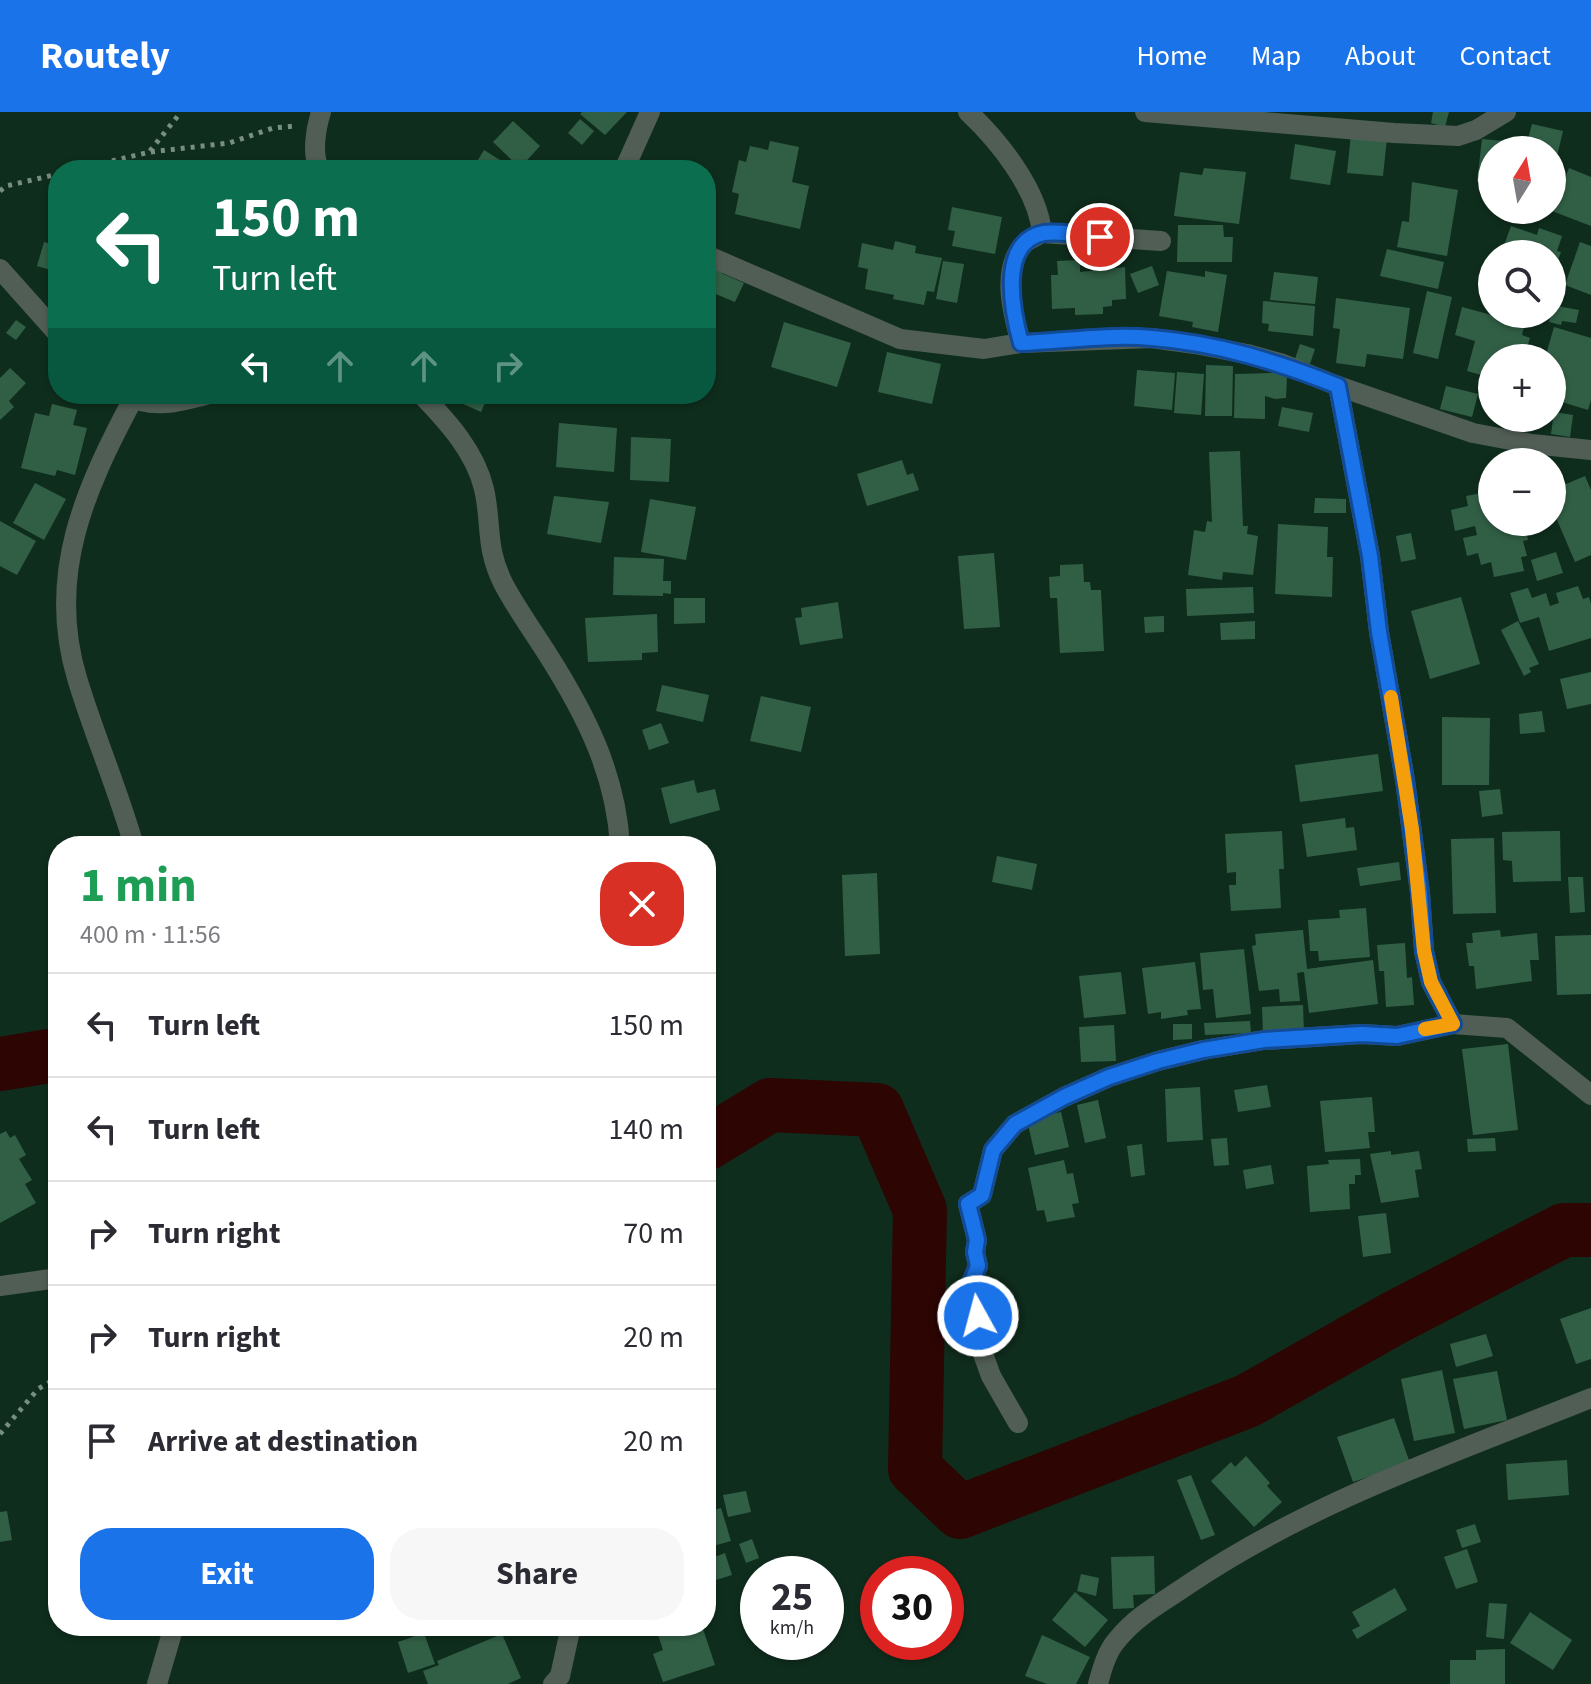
<!DOCTYPE html>
<html lang="en">
<head>
<meta charset="utf-8">
<style>
	:root { --surface:#fff; --page:#f7f7f7; --text:#2b2b33; --muted:#7c7c81; --line:#e1e1e2; --accent:#1a73e8 }
	body { margin:0; font-family:"Source Sans 3",sans-serif; background:var(--page); color:var(--text); height:100vh; display:flex; flex-direction:column; font-size:30px; white-space:nowrap }
	* { box-sizing:border-box; margin:0 }
	p { font-size:26px; color:var(--muted) }
	.icon { flex:none; width:44px; height:44px; fill:none; stroke:currentColor; stroke-width:2; stroke-linecap:round; stroke-linejoin:round }
	.map { position:relative; flex:1; overflow:hidden }
	.sheet { position:absolute; left:48px; top:724px; width:668px; height:800px; display:flex; flex-direction:column; background:var(--surface); border-radius:32px; box-shadow:0 2px 6px #0004 }
	.sheet>* { flex:none }
	.banner { position:absolute; left:48px; top:48px; width:668px; height:244px; border-radius:32px; box-shadow:0 2px 6px #0004; background:#0b6e4f; color:#fff; overflow:hidden }
	.needle { width:52px; rotate:11deg }
	.buttons { position:absolute; left:1478px; top:24px; display:grid; gap:16px }
	.buttons a { display:grid; place-items:center; width:88px; height:88px; border-radius:50%; background:var(--surface); box-shadow:0 2px 6px #0004; font-size:40px }
	.speed { position:absolute; left:740px; top:1444px; display:flex; gap:16px; font-size:40px; font-weight:700; text-align:center }
	.speed>* { display:grid; place-content:center; width:104px; height:104px; border-radius:50%; background:var(--surface); box-shadow:0 2px 6px #0004; line-height:1 }
	.speed small { font-size:20px; font-weight:400 }
	.speed .limit { border:12px solid #d22; background:#fff; color:#111 }
	.pin { position:absolute; display:grid; place-items:center; width:68px; height:68px; color:#fff; margin:-34px; border:4px solid #fff; border-radius:50%; box-shadow:0 2px 8px #0007 }
	.me { position:absolute; width:88px; margin:-44px; rotate:353deg; stroke-linejoin:round; filter:drop-shadow(0 0 6px #0008) }
	.turn { display:flex; align-items:center; gap:28px; height:168px; padding:0 32px; font-size:36px }
	.turn .icon { width:104px; height:104px; stroke-width:2.5 }
	.turn b { display:block; font-size:56px; line-height:68px }
	.lanes { display:flex; align-items:center; height:76px; padding:0 32px; background:#0003; justify-content:center; gap:40px; direction:ltr }
	.lanes .off { opacity:.35 }
	.round { display:grid; place-items:center; flex:none; width:84px; height:84px; border-radius:32px; background:var(--page) }
	.summary { display:flex; align-items:center; justify-content:space-between; height:136px; padding:0 32px }
	h1 { font-size:48px; font-weight:700; line-height:60px; color:#1e9e55 }
	.cta { display:flex; gap:16px; margin-top:auto; padding:16px 32px }
	.cta a { flex:1; height:92px; border-radius:32px; background:var(--accent); color:#fff; font-size:32px; font-weight:700; line-height:92px; text-align:center }
	.cta a+a { background:var(--page); color:var(--text) }
	ul { padding:0; list-style:none }
	li { display:flex; align-items:center; gap:24px; height:104px; padding:0 32px; border-top:2px solid var(--line) }
	li div { flex:1 }
	li b { display:block; font-size:30px }
	li em { font-style:normal }
	header { display:flex; align-items:center; gap:48px; box-sizing:border-box; height:112px; padding:0 40px; background:var(--accent); color:#fff }
	header strong { font-size:38px }
	nav { display:flex; gap:44px; margin-inline-start:auto; font-size:28px }
	.map>svg:first-child { display:block }
	.lines { fill:none; stroke-linecap:round; stroke-linejoin:round }
	.river { stroke:#2d0503; stroke-width:54 }
	.building { fill:#315f45 }
	.path { stroke:#778e80; stroke-width:5; stroke-dasharray:4 6; stroke-linecap:butt }
	.minor { stroke:#515e56; stroke-width:20 }
	.route-casing { stroke:#114b97; stroke-width:20 }
	.route { stroke:#1a73e8; stroke-width:14 }
	.slow { stroke:#f59e0b; stroke-width:14 }
</style>
</head>
<body>
<header>
<strong>Routely</strong>
<nav><a>Home</a><a>Map</a><a>About</a><a>Contact</a></nav>
</header>
<div class="map">
<svg width="1591" height="1572" viewBox="0 0 1591 1572">
	<rect width="100%" height="100%" fill="#0f2d1d"/>
	<g class="lines">
		<g class="river">
			<polyline points="0,952 49,944 58,945"/>
			<polyline points="706,1032 770,993 877,998 920,1098 915,1357 960,1400 1247,1289 1394,1206 1564,1118 1591,1118"/>
		</g>
	</g>
	<g class="building">
		<polygon points="582,0 627,0 605,23 580,2"/>
		<polygon points="1433,0 1449,0 1445,15 1431,11"/>
		<polygon points="580,7 594,19 582,33 568,21"/>
		<polygon points="513,9 540,34 520,56 493,30"/>
		<polygon points="1532,12 1563,19 1553,61 1552,38 1525,38"/>
		<polygon points="1351,22 1387,26 1383,64 1347,61"/>
		<polygon points="1482,27 1516,30 1515,38 1492,38 1492,71 1477,70"/>
		<polygon points="770,29 799,35 792,70 809,74 800,117 735,102 739,82 732,80 739,48 746,50 750,34 768,38"/>
		<polygon points="1295,32 1336,39 1330,73 1290,67"/>
		<polygon points="484,38 516,58 465,58 468,52 473,56"/>
		<polygon points="1204,56 1246,60 1239,112 1174,104 1180,60 1202,63"/>
		<polygon points="1569,56 1591,65 1591,114 1552,99"/>
		<polygon points="1412,70 1458,78 1447,144 1397,135 1402,109 1409,110"/>
		<polygon points="952,95 1002,105 995,142 952,134 955,119 948,118"/>
		<polygon points="1178,113 1223,113 1224,125 1233,125 1232,150 1177,150"/>
		<polygon points="1511,114 1537,123 1539,116 1562,124 1557,139 1561,140 1555,156 1552,154 1552,142 1517,142 1503,136"/>
		<polygon points="895,129 916,134 915,141 942,146 934,180 927,179 924,193 893,187 894,183 865,177 868,157 858,155 862,131 893,138"/>
		<polygon points="44,130 58,134 58,160 37,154"/>
		<polygon points="1580,130 1591,134 1591,183 1565,173"/>
		<polygon points="1387,137 1444,150 1438,177 1380,164"/>
		<polygon points="1080,148 1080,160 1125,155 1126,187 1112,188 1112,194 1103,195 1103,202 1075,203 1075,196 1052,197 1051,163 1058,163 1057,149"/>
		<polygon points="706,149 723,156 721,161 744,171 735,190 706,178"/>
		<polygon points="943,149 964,152 957,191 936,187"/>
		<polygon points="1152,154 1159,173 1138,181 1130,162"/>
		<polygon points="1167,159 1205,165 1205,159 1227,163 1218,220 1192,215 1193,210 1159,204"/>
		<polygon points="1274,160 1318,165 1315,192 1270,188"/>
		<polygon points="1427,179 1452,185 1438,247 1413,241"/>
		<polygon points="1336,186 1410,196 1403,247 1367,242 1365,255 1336,251 1340,217 1333,216"/>
		<polygon points="1263,189 1315,194 1313,224 1268,219 1269,212 1262,211"/>
		<polygon points="1552,193 1579,198 1576,211 1562,209 1561,213 1549,210 1550,206 1538,203 1552,202"/>
		<polygon points="1462,195 1525,212 1522,223 1530,226 1524,245 1492,246 1492,266 1467,259 1475,229 1455,223"/>
		<polygon points="16,208 26,215 16,228 6,221"/>
		<polygon points="784,210 851,231 837,275 771,255"/>
		<polygon points="1554,215 1591,226 1591,288 1588,298 1552,287 1552,246 1545,246"/>
		<polygon points="1300,232 1315,237 1310,252 1295,247"/>
		<polygon points="887,240 941,252 932,292 878,280"/>
		<polygon points="1206,253 1233,254 1232,304 1205,304"/>
		<polygon points="10,256 26,271 9,289 14,295 0,308 0,266"/>
		<polygon points="1137,258 1175,261 1172,298 1134,294"/>
		<polygon points="1177,260 1204,262 1201,303 1174,301"/>
		<polygon points="1274,261 1287,265 1286,286 1275,287 1265,284 1265,307 1234,306 1235,262"/>
		<polygon points="1446,274 1478,282 1472,305 1440,297"/>
		<polygon points="441,282 489,282 481,300"/>
		<polygon points="52,292 77,298 73,313 87,316 75,363 57,358 55,364 21,356 35,301 49,304"/>
		<polygon points="1282,295 1313,301 1309,320 1278,314"/>
		<polygon points="1554,300 1573,303 1570,325 1551,322"/>
		<polygon points="559,311 617,316 614,360 556,355"/>
		<polygon points="631,325 671,327 669,370 630,368"/>
		<polygon points="1240,339 1243,414 1248,414 1247,422 1258,424 1253,463 1223,460 1222,468 1188,463 1194,418 1205,420 1207,409 1212,410 1209,340"/>
		<polygon points="902,348 907,363 913,361 919,378 867,394 857,362"/>
		<polygon points="1585,364 1591,378 1591,443 1575,450 1552,396 1552,378"/>
		<polygon points="35,371 66,387 44,428 13,411"/>
		<polygon points="1492,379 1492,410 1524,410 1528,428 1523,429 1527,444 1521,445 1524,459 1494,465 1491,450 1481,453 1478,441 1467,444 1463,426 1477,423 1475,414 1455,419 1451,398 1468,394 1466,384"/>
		<polygon points="554,384 609,390 601,431 547,422"/>
		<polygon points="1315,386 1346,387 1346,401 1314,401"/>
		<polygon points="650,387 696,395 686,448 641,440"/>
		<polygon points="0,409 36,429 17,463 0,454"/>
		<polygon points="1278,412 1328,415 1327,445 1333,445 1332,485 1275,482"/>
		<polygon points="1411,421 1416,447 1401,450 1396,424"/>
		<polygon points="1556,440 1563,461 1537,469 1531,448"/>
		<polygon points="994,441 1000,515 964,517 958,444"/>
		<polygon points="614,445 664,447 663,469 671,469 671,482 663,481 663,484 613,483"/>
		<polygon points="1083,452 1084,470 1090,470 1091,478 1101,478 1104,539 1060,541 1057,486 1050,486 1049,465 1060,464 1060,453"/>
		<polygon points="1578,474 1583,487 1589,485 1591,492 1591,526 1549,539 1539,505 1520,511 1510,481 1528,476 1532,486 1546,481 1550,494 1559,491 1556,481"/>
		<polygon points="1253,475 1254,501 1187,504 1186,477"/>
		<polygon points="1461,485 1480,552 1430,567 1411,499"/>
		<polygon points="674,486 705,486 705,511 674,512"/>
		<polygon points="838,490 843,526 800,533 795,506 802,505 801,496"/>
		<polygon points="657,502 658,540 642,541 642,548 588,550 585,506"/>
		<polygon points="1164,504 1164,520 1145,521 1144,505"/>
		<polygon points="1255,509 1255,527 1221,528 1220,511"/>
		<polygon points="1518,509 1539,552 1529,556 1531,560 1524,564 1501,518"/>
		<polygon points="1591,560 1591,592 1567,597 1560,567"/>
		<polygon points="662,573 709,583 703,610 656,599"/>
		<polygon points="761,584 811,595 801,640 750,629"/>
		<polygon points="1542,599 1545,620 1520,622 1519,602"/>
		<polygon points="1442,605 1490,606 1489,673 1442,673"/>
		<polygon points="661,611 669,631 649,638 642,618"/>
		<polygon points="1378,642 1383,679 1300,690 1295,653"/>
		<polygon points="694,668 697,681 715,677 720,698 670,712 661,676"/>
		<polygon points="1500,677 1503,702 1482,705 1479,679"/>
		<polygon points="1345,706 1346,716 1354,715 1357,738 1307,745 1302,712"/>
		<polygon points="1282,719 1284,757 1279,757 1281,796 1231,799 1229,773 1236,773 1236,760 1227,761 1225,722"/>
		<polygon points="1560,719 1561,769 1513,770 1512,749 1503,748 1502,720"/>
		<polygon points="1494,726 1496,801 1453,802 1451,727"/>
		<polygon points="997,744 1037,752 1032,778 992,770"/>
		<polygon points="1399,750 1401,768 1360,774 1357,756"/>
		<polygon points="877,761 880,842 845,844 842,763"/>
		<polygon points="1568,765 1583,765 1585,800 1570,801"/>
		<polygon points="1366,796 1370,845 1319,849 1318,839 1310,839 1308,808 1340,806 1339,798"/>
		<polygon points="1303,818 1307,857 1373,848 1378,892 1309,901 1304,860 1297,861 1300,889 1280,890 1279,877 1259,879 1252,834 1256,833 1255,822"/>
		<polygon points="1500,818 1501,825 1537,821 1539,848 1530,848 1532,869 1476,877 1474,854 1469,854 1466,831 1473,831 1472,821"/>
		<polygon points="1591,823 1591,882 1557,883 1555,824"/>
		<polygon points="1405,831 1407,866 1412,865 1414,893 1386,895 1384,859 1379,859 1377,833"/>
		<polygon points="1244,837 1251,902 1216,906 1213,877 1203,878 1200,841"/>
		<polygon points="1195,850 1201,897 1187,898 1188,903 1161,907 1161,900 1148,902 1142,856"/>
		<polygon points="1121,860 1126,902 1084,906 1079,864"/>
		<polygon points="1303,893 1304,921 1263,922 1262,895"/>
		<polygon points="1250,909 1251,921 1205,923 1204,911"/>
		<polygon points="1173,912 1192,912 1192,927 1173,928"/>
		<polygon points="1114,913 1116,949 1081,950 1079,915"/>
		<polygon points="1508,932 1518,1018 1473,1023 1462,937"/>
		<polygon points="1267,973 1271,995 1238,1000 1234,978"/>
		<polygon points="1200,975 1203,1028 1167,1030 1165,977"/>
		<polygon points="1372,985 1375,1020 1368,1020 1370,1036 1325,1040 1320,989"/>
		<polygon points="1098,988 1106,1026 1085,1031 1077,993"/>
		<polygon points="1061,1000 1069,1035 1035,1043 1027,1008"/>
		<polygon points="6,1019 10,1026 15,1023 26,1043 19,1047 32,1068 25,1072 36,1091 0,1111 0,1022"/>
		<polygon points="1227,1026 1229,1053 1214,1054 1211,1027"/>
		<polygon points="1495,1026 1496,1039 1468,1040 1467,1027"/>
		<polygon points="1142,1032 1145,1063 1131,1065 1127,1034"/>
		<polygon points="1391,1039 1391,1043 1419,1039 1422,1057 1415,1058 1419,1085 1381,1091 1370,1042"/>
		<polygon points="1360,1047 1361,1063 1355,1063 1355,1072 1349,1072 1350,1097 1310,1100 1307,1054 1329,1052 1328,1048"/>
		<polygon points="1064,1048 1067,1062 1073,1061 1079,1091 1072,1092 1075,1105 1047,1110 1044,1098 1037,1099 1028,1056"/>
		<polygon points="1271,1053 1274,1072 1246,1077 1243,1058"/>
		<polygon points="1386,1101 1391,1141 1363,1145 1358,1104"/>
		<polygon points="1591,1196 1591,1247 1576,1252 1560,1207"/>
		<polygon points="1486,1222 1493,1244 1456,1255 1450,1232"/>
		<polygon points="1442,1258 1455,1321 1414,1329 1401,1267"/>
		<polygon points="1497,1259 1507,1308 1464,1317 1453,1267"/>
		<polygon points="1394,1306 1410,1351 1353,1370 1337,1325"/>
		<polygon points="58,1323 58,1361 56,1362 48,1326"/>
		<polygon points="1246,1344 1270,1371 1267,1374 1282,1390 1254,1415 1211,1369 1231,1350 1235,1355"/>
		<polygon points="1567,1348 1569,1383 1508,1388 1506,1352"/>
		<polygon points="1191,1363 1215,1423 1201,1428 1177,1368"/>
		<polygon points="746,1379 751,1400 728,1405 723,1383"/>
		<polygon points="721,1396 731,1429 706,1436 706,1400"/>
		<polygon points="7,1399 12,1428 0,1430 0,1400"/>
		<polygon points="1475,1412 1481,1430 1462,1436 1456,1418"/>
		<polygon points="752,1427 759,1446 746,1451 739,1432"/>
		<polygon points="1467,1437 1478,1470 1456,1477 1444,1445"/>
		<polygon points="706,1438 709,1447 725,1441 732,1463 706,1471"/>
		<polygon points="1154,1444 1155,1482 1133,1483 1134,1496 1113,1497 1111,1445"/>
		<polygon points="1081,1462 1099,1466 1096,1484 1077,1479"/>
		<polygon points="1395,1476 1407,1498 1357,1527 1352,1518 1360,1514 1352,1500"/>
		<polygon points="1075,1480 1108,1508 1085,1535 1052,1508"/>
		<polygon points="1489,1491 1507,1492 1504,1527 1486,1525"/>
		<polygon points="1530,1500 1572,1528 1553,1558 1510,1531"/>
		<polygon points="655,1514 702,1514 715,1553 663,1570 653,1542 663,1538"/>
		<polygon points="424,1521 435,1552 408,1561 398,1530"/>
		<polygon points="502,1522 521,1566 508,1572 428,1572 423,1559 439,1553 437,1549"/>
		<polygon points="1042,1523 1090,1545 1076,1572 1047,1572 1025,1564"/>
		<polygon points="1505,1537 1505,1572 1450,1572 1450,1548 1476,1548 1476,1538"/>
	</g>
	<g class="lines">
		<g class="path">
			<polyline points="150,39 181,0"/>
			<polyline points="73,58 150,40 229,31 273,16 295,14"/>
			<polyline points="0,79 6,74 58,62"/>
			<polyline points="0,1322 38,1277 58,1265"/>
		</g>
		<g class="minor">
			<path d="M968,0C999,29 1038,78 1042,121"/>
			<polyline points="1145,0 1394,21 1458,24 1476,18 1506,0"/>
			<path d="M320,58C311,43 316,16 321,0"/>
			<polyline points="624,58 650,0"/>
			<polyline points="706,143 900,227 984,237 1021,231 1151,226 1195,232 1247,242 1283,252 1338,274 1473,321 1532,332 1591,338"/>
			<polyline points="0,157 58,222"/>
			<path d="M1021,231C1013,203 1000,156 1025,131C1029,127 1037,124 1042,121L1161,129"/>
			<polyline points="1338,274 1370,444 1379,520 1405,668 1420,781 1424,839 1431,870 1453,912"/>
			<path d="M124,282C152,298 180,290 209,282"/>
			<path d="M421,282C447,309 475,339 484,377C492,412 485,435 503,471C516,496 533,519 548,543C586,603 616,662 620,734"/>
			<path d="M133,287C85,377 46,463 77,566C94,623 118,677 134,734"/>
			<polyline points="0,1174 58,1166"/>
			<polyline points="1018,1311 991,1264 978,1228 982,1212 971,1171 978,1154 975,1140 977,1128 968,1092 982,1083 993,1038 1015,1012 1064,985 1109,965 1158,949 1203,938 1264,928 1362,922 1397,924 1453,912 1507,916 1591,983"/>
			<polyline points="157,1572 174,1514"/>
			<polyline points="553,1572 560,1564 571,1514"/>
			<path d="M1098,1572C1102,1557 1107,1539 1117,1528C1137,1503 1163,1490 1189,1472C1312,1389 1454,1341 1591,1286"/>
		</g>
	</g>
	<g class="lines">
		<defs>
			<path id="route" d="M978,1204L971,1171L978,1154L975,1140L977,1128L968,1092L982,1083L993,1038L1015,1012L1064,985L1109,965L1158,949L1203,938L1264,928L1362,922L1397,924L1453,912L1431,870L1424,839L1420,781L1405,668L1379,520L1370,444L1338,274C1278,250 1217,231 1152,226C1109,222 1064,229 1021,231C1013,202 997,129 1044,121C1061,119 1083,123 1100,125"/>
		</defs>
		<use href="#route" class="route-casing"/>
		<use href="#route" class="route"/>
		<polyline class="slow" points="1391,585 1412,717 1424,839 1431,870 1453,912 1425,917"/>
	</g>
</svg>
<div class="buttons">
<a><svg class="needle" viewBox="-14 -14 28 28"><path d="M0-13l5 13h-10z" fill="#e53935"/><path d="M0 13l5-13h-10z" fill="#7c7c81"/></svg></a>
<a><svg class="icon" aria-label="search" viewBox="0 0 24 24"><circle cx="10" cy="10" r="6"/><path d="M15 15l6 6"/></svg></a>
<a>+</a>
<a>−</a>
</div>
<div class="speed"><div>25<small>km/h</small></div><div class="limit">30</div></div>
<div class="pin" style="left:1100px;top:125px;background:#d93025"><svg class="icon" aria-label="arrive" viewBox="0 0 24 24"><path d="M6 21V4h12l-3 4 3 4H6"/></svg></div>
<svg class="me" style="left:978px;top:1204px" viewBox="-20 -20 40 40"><circle r="17" fill="#1a73e8" stroke="#fff" stroke-width="3"/><path d="M0-11L8 9 0 5-8 9z" fill="#fff"/></svg>
<div class="banner">
<div class="turn"><svg class="icon" aria-label="left" viewBox="0 0 24 24"><path d="M17 20v-9H6M10 6l-5 5 5 5"/></svg><div><b>150 m</b>Turn left</div></div>
<div class="lanes"><svg class="icon" aria-label="left" viewBox="0 0 24 24"><path d="M17 20v-9H6M10 6l-5 5 5 5"/></svg><svg class="icon off" aria-label="ahead" viewBox="0 0 24 24"><path d="M12 20V5M6 11l6-6 6 6"/></svg><svg class="icon off" aria-label="ahead" viewBox="0 0 24 24"><path d="M12 20V5M6 11l6-6 6 6"/></svg><svg class="icon off" aria-label="right" viewBox="0 0 24 24"><path d="M7 20v-9h11M14 6l5 5-5 5"/></svg></div>
</div>
<section class="sheet">
<div class="summary"><div><h1>1 min</h1><p>400 m · 11:56</p></div><a class="round" style="background:#d93025;color:#fff"><svg class="icon" aria-label="close" viewBox="0 0 24 24"><path d="M6 6l12 12M18 6L6 18"/></svg></a></div>
<ul>
<li><svg class="icon" aria-label="left" viewBox="0 0 24 24"><path d="M17 20v-9H6M10 6l-5 5 5 5"/></svg><div><b>Turn left</b></div><em>150 m</em></li>
<li><svg class="icon" aria-label="left" viewBox="0 0 24 24"><path d="M17 20v-9H6M10 6l-5 5 5 5"/></svg><div><b>Turn left</b></div><em>140 m</em></li>
<li><svg class="icon" aria-label="right" viewBox="0 0 24 24"><path d="M7 20v-9h11M14 6l5 5-5 5"/></svg><div><b>Turn right</b></div><em>70 m</em></li>
<li><svg class="icon" aria-label="right" viewBox="0 0 24 24"><path d="M7 20v-9h11M14 6l5 5-5 5"/></svg><div><b>Turn right</b></div><em>20 m</em></li>
<li><svg class="icon" aria-label="arrive" viewBox="0 0 24 24"><path d="M6 21V4h12l-3 4 3 4H6"/></svg><div><b>Arrive at destination</b></div><em>20 m</em></li>
</ul>
<div class="cta"><a>Exit</a><a>Share</a></div>
</section>
</div>
</body>
</html>
